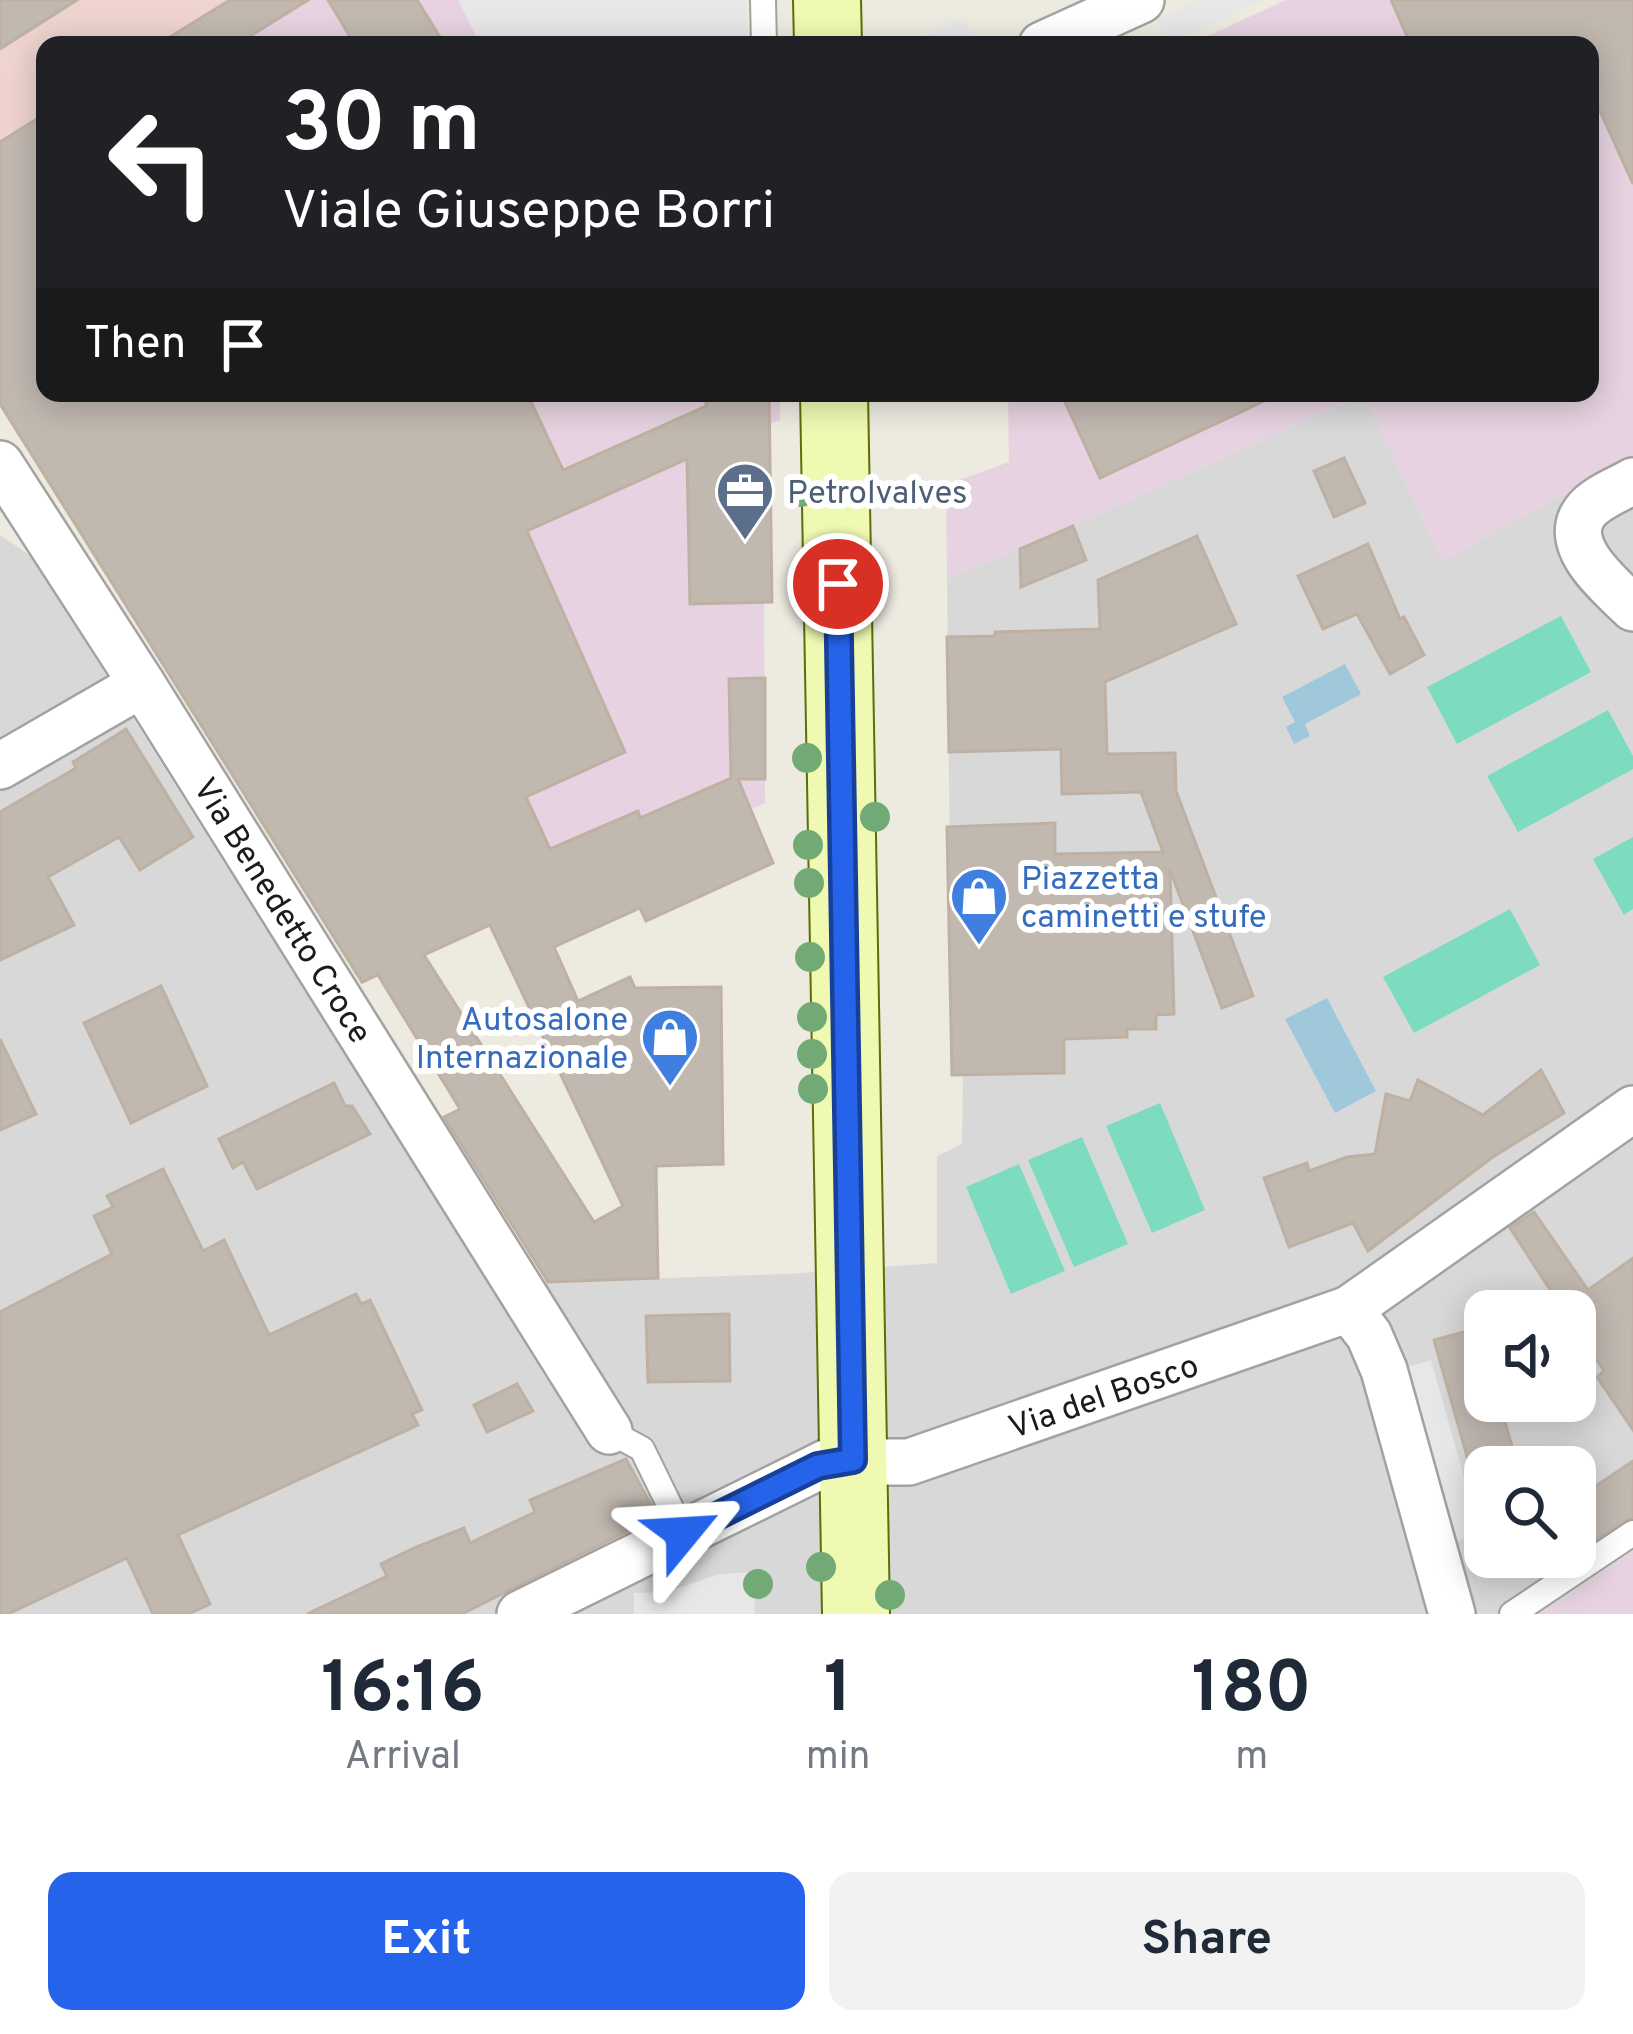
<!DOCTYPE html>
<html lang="en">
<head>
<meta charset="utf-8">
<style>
	:root { --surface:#fff; --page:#f2f2f3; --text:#1f2937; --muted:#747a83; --accent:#2563eb }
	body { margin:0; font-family:Overpass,sans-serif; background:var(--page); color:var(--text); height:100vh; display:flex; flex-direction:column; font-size:45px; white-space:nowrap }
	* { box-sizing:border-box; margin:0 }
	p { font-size:39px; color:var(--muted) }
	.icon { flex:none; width:66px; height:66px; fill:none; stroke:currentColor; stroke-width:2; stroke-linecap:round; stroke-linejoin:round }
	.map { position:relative; height:1614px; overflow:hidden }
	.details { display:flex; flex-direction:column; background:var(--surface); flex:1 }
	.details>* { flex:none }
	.hud { position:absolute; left:36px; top:36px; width:1563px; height:366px; border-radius:24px; box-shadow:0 6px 30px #0003; background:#202124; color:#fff; overflow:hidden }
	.buttons { position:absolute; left:1464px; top:1290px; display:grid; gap:24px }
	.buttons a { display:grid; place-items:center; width:132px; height:132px; border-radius:24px; background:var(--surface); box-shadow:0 6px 30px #0003; font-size:60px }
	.pin { position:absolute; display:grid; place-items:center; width:102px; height:102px; color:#fff; margin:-51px; border:6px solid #fff; border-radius:50%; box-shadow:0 3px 12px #0007 }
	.me { position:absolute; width:132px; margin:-66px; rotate:63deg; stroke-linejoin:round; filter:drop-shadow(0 0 9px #0008) }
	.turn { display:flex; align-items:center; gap:42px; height:252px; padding:0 48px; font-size:54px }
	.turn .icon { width:156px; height:156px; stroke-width:2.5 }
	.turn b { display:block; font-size:84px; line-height:102px }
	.then { display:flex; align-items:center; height:114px; padding:0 48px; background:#0003; gap:24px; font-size:45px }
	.eta { display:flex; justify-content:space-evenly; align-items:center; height:204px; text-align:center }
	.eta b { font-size:72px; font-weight:700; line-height:84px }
	.primary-button { display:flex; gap:24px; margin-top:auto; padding:24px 48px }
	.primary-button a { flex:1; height:138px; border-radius:24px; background:var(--accent); color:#fff; font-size:48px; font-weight:700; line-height:138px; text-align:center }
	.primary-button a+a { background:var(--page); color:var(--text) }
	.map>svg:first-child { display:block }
	.residential { fill:#d9d8d8; fill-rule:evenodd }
	.commercial { fill:#eed3ce }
	.industrial { fill:#e6d2e0 }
	.pitch { fill:#7ddcc0 }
	.parking { fill:#e7e7e7 }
	.water { fill:#a0c8db }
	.building { fill:#c1b8b0; stroke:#beb1a3; stroke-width:3; fill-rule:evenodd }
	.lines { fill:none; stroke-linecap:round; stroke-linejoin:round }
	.lane-casing { stroke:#a2a2a2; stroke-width:28 }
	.street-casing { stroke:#a2a2a2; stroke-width:50 }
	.secondary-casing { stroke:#5a6f05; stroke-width:70 }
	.lane { stroke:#fff; stroke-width:24 }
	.street { stroke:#fff; stroke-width:45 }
	.secondary { stroke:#eff9b2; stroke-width:66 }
	.tree { fill:#71aa75 }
	.route-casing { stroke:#184099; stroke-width:30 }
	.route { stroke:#2563eb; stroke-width:21 }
	.labels { text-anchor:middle; stroke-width:12; stroke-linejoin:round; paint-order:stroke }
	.service-label { font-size:33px; fill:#4e5e75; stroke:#fff; text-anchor:start }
	.shop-label { font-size:33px; fill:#366cbe; stroke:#fff; text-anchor:start }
	.street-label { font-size:33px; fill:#1b1b1b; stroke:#fff }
</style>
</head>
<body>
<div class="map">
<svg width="1633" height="1614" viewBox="0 0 1633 1614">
	<rect width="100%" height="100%" fill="#edeae0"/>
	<path class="residential" d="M1364,394L1442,561L1633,456V1551L1540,1614H0V535L31,556L489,1284L787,1274L937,1263V1156L962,1144L963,1076L952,1075L947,579L1073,526ZM1485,1311H1575V1401H1485ZM1485,1467H1575V1557H1485Z"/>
	<polygon class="commercial" points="0,0 230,0 157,45 45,45 45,114 0,142"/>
	<g class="industrial">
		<polygon points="230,0 458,0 481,45 157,45"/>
		<polygon points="1286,0 1633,0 1633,456 1442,561 1364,394 1073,526 947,579 946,485 1009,462 1008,393 1590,393 1590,45 1188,45"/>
		<polygon points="0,142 45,393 780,393 780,420 749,431 750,466 770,466 772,602 764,603 765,803 362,982 0,404"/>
		<polygon points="1633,1551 1633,1614 1540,1614"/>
	</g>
	<g class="pitch">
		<polygon points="1561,616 1591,672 1457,744 1427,687"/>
		<polygon points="1608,710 1633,756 1633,769 1518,832 1487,776"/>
		<polygon points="1633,837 1633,909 1624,915 1593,859"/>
		<polygon points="1510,909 1540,965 1414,1033 1383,977"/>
		<polygon points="1160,1103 1205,1210 1152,1233 1106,1126"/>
		<polygon points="1082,1137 1128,1244 1074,1267 1028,1160"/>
		<polygon points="1019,1164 1065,1271 1011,1294 966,1187"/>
	</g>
	<g class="parking">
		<polygon points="458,0 745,0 747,45 481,45"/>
		<polygon points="1198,0 1264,0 1169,44 1157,19"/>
		<polygon points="964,17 977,44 904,45"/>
		<polygon points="1431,1360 1480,1534 1454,1542 1404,1368"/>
		<polygon points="754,1572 755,1614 634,1614 634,1593 666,1592 720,1574"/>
	</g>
	<g class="water">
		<polygon points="1345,664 1361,694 1305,724 1310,736 1294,744 1286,727 1295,722 1282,697"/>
		<polygon points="1327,998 1376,1091 1335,1113 1285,1019"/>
	</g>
	<g class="building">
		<polygon points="0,0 77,0 0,49"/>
		<polygon points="230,0 308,0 236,45 157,45"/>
		<polygon points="328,0 417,0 445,45 355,45"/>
		<polygon points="1391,0 1633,0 1633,184 1590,89 1590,45 1411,45"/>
		<path d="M45,114V393H527L563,470L706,406V393H769L772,602L690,604L687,459L527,531L625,752L526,797L550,849L638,811L640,818L731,778L729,679L765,678V779H738L773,863L646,921L640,908L554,947L578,1001L630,977L635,988L721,987L723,1164L656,1166L658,1278L548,1282L444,1117L460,1109L378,975L362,982L0,404V142ZM490,925L623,1206L594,1222L424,955Z"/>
		<polygon points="1083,393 1281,393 1100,478 1065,402"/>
		<polygon points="1344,458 1365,503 1334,517 1314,471"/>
		<polygon points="1073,526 1086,560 1021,587 1020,549"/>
		<polygon points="1197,536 1236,624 1105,682 1107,754 1175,753 1176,791 1253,996 1222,1008 1170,870 1174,1014 1156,1015 1156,1029 1127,1029 1127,1037 1064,1039 1064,1073 952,1075 947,827 1055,823 1055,854 1163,852 1141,792 1062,794 1061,749 949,752 947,637 995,636 995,632 1100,629 1098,580"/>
		<polygon points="1368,544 1400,619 1404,617 1424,655 1390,674 1357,614 1323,629 1298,576"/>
		<polygon points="126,729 193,837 140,870 119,837 48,877 74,925 0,960 0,812 76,768 73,762"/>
		<polygon points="161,986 207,1086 131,1123 84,1023"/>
		<polygon points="0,1039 36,1114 0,1130"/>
		<polygon points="1541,1070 1564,1113 1493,1157 1368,1251 1353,1223 1289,1247 1264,1178 1307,1163 1309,1171 1347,1157 1375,1154 1386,1094 1410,1101 1418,1080 1483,1115"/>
		<polygon points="334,1083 345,1106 352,1106 370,1134 257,1189 243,1162 233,1168 219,1139"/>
		<polygon points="163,1169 203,1251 224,1240 269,1335 356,1294 361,1304 370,1300 422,1410 412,1414 418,1425 178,1535 210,1604 188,1614 153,1614 127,1558 8,1614 0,1614 0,1312 112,1254 94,1216 113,1207 107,1196"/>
		<polygon points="1534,1212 1588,1290 1633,1258 1633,1430 1597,1377 1604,1371 1575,1327 1575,1311 1564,1311 1510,1228"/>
		<polygon points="729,1314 730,1381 648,1382 646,1316"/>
		<polygon points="1478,1328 1485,1353 1485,1401 1499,1401 1518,1467 1470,1467 1434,1340"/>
		<polygon points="517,1384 533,1411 487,1432 474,1405"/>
		<polygon points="626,1459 657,1516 462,1614 307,1614 387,1576 381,1564 416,1547 464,1528 470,1543 535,1512 530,1500"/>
		<polygon points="1633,1461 1633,1517 1575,1552 1575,1500"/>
	</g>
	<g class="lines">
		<defs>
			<g id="lane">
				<polyline points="763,0 764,45"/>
				<polyline points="609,1431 642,1449 683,1533"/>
				<polyline points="1512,1614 1633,1533"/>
			</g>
			<g id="street">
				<polyline points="1042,45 1141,0"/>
				<polyline points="0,464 142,684 609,1431"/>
				<path d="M1633,481C1618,490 1595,498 1585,512C1560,546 1612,587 1633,608"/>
				<polyline points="0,766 142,684"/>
				<polyline points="1349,1309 1633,1109"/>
				<polyline points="520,1614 828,1462 909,1462 1349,1309 1369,1335 1384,1370 1452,1614"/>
			</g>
			<g id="secondary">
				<polyline points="827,0 828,45"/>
				<polyline points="834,393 856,1614"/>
			</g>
		</defs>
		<use href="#lane" class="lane-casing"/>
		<use href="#street" class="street-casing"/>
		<use href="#secondary" class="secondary-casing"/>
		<use href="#lane" class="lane"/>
		<use href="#street" class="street"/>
		<use href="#secondary" class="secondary"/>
	</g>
	<g class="tree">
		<circle cx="801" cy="492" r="15"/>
		<circle cx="807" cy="758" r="15"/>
		<circle cx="875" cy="817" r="15"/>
		<circle cx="808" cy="845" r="15"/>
		<circle cx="809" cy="883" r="15"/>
		<circle cx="810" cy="957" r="15"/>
		<circle cx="812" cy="1017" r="15"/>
		<circle cx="812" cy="1054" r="15"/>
		<circle cx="813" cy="1089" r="15"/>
		<circle cx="821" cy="1567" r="15"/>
		<circle cx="758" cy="1584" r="15"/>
		<circle cx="890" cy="1595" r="15"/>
	</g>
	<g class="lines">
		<defs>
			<polyline id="route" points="683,1533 818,1466 853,1460 838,584"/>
		</defs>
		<use href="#route" class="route-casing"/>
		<use href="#route" class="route"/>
	</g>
	<defs>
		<symbol id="office-pin" viewBox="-11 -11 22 30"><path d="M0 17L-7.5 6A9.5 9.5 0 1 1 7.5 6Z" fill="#5c6f8a" stroke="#fff"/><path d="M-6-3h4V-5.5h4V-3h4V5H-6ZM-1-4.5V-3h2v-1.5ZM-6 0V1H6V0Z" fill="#fff"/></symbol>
		<symbol id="shop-pin" viewBox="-11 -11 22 30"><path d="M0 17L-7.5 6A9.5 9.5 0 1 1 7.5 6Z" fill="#3f7fe0" stroke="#fff"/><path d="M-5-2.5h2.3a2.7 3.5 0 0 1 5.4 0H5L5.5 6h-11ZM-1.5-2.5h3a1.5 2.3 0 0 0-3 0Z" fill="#fff"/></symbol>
	</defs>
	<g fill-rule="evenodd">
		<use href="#office-pin" x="712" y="458" width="66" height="90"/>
		<use href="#shop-pin" x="946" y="863" width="66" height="90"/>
		<use href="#shop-pin" x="637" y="1004" width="66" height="90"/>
	</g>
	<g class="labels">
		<g class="service-label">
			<text x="787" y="503">Petrolvalves</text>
		</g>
		<g class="shop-label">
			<text x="1021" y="889">Piazzetta<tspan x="1021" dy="38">caminetti e stufe</tspan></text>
			<text x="628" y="1030" text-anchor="end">Autosalone<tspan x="628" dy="38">Internazionale</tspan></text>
		</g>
		<g class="street-label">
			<text transform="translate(284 910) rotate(58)" y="12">Via Benedetto Croce</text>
			<text transform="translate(1103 1395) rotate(-19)" y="12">Via del Bosco</text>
		</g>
	</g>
</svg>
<div class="buttons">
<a><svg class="icon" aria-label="sound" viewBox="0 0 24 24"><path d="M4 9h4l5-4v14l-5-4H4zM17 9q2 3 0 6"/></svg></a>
<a><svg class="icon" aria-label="search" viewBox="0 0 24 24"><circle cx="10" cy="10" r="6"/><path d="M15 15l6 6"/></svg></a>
</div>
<div class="pin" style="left:838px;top:584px;background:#d93025"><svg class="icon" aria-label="arrive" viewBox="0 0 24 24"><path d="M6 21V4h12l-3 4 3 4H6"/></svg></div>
<svg class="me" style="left:683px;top:1533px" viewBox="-20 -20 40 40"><path d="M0-17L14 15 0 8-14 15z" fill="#2563eb" stroke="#fff" stroke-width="4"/></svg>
<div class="hud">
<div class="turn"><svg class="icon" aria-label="left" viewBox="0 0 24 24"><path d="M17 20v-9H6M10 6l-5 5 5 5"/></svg><div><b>30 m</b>Viale Giuseppe Borri</div></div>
<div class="then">Then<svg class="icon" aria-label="arrive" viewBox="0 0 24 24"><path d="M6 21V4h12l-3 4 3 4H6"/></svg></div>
</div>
</div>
<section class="details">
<div class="eta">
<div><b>16:16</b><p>Arrival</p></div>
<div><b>1</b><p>min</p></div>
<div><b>180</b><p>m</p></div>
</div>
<div class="primary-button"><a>Exit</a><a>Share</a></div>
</section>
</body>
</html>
